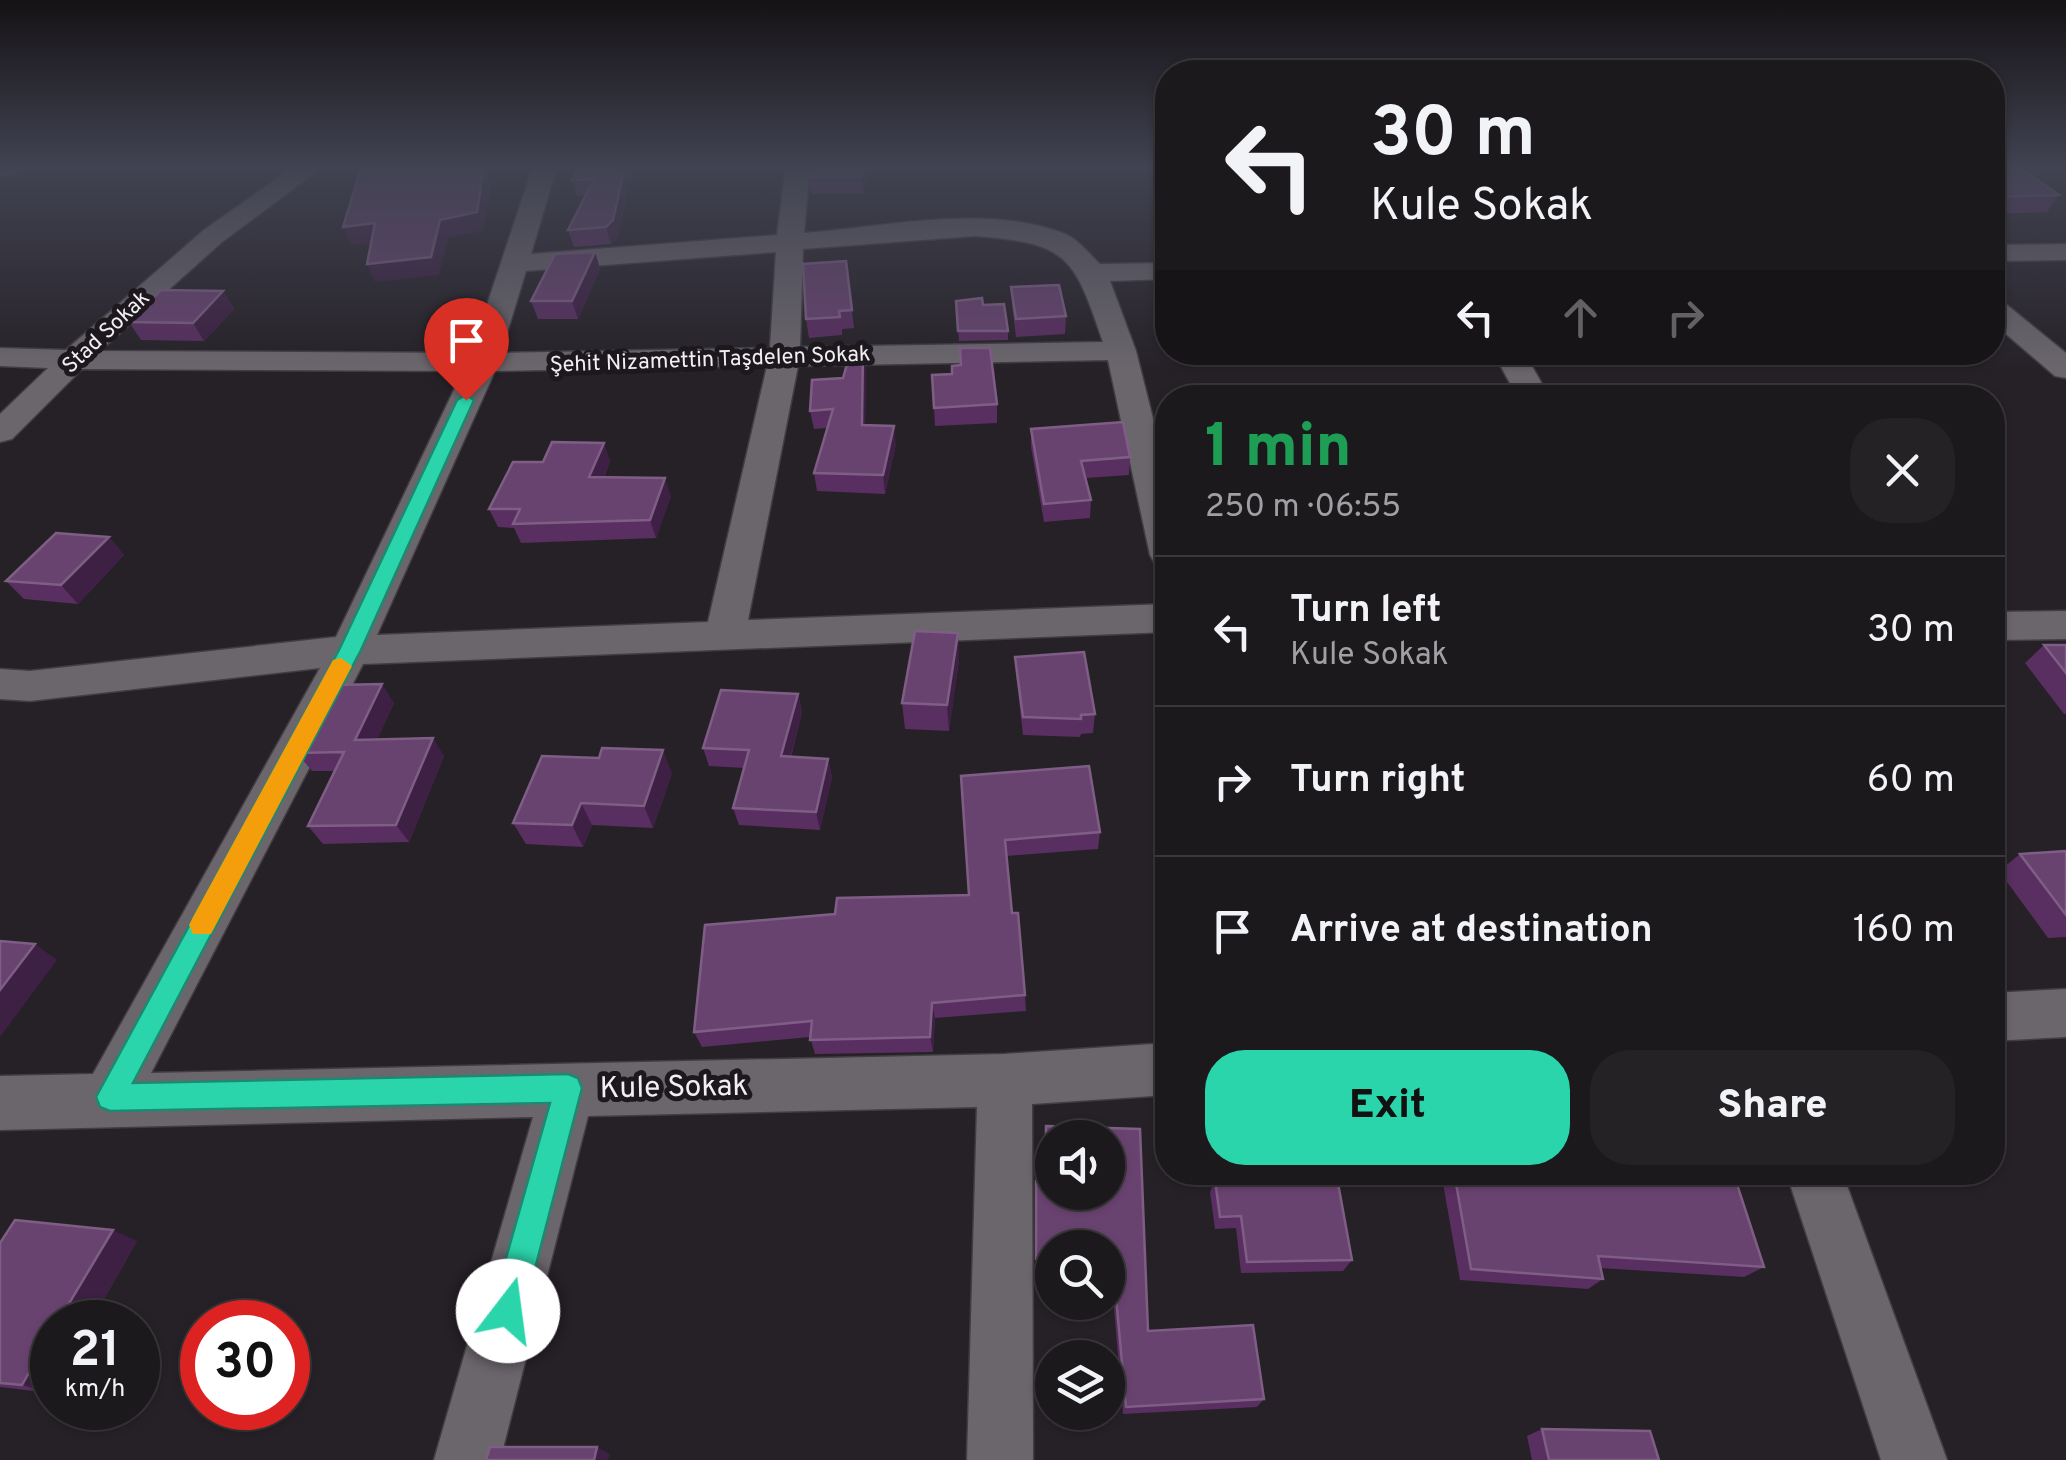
<!DOCTYPE html>
<html lang="en">
<head>
<meta charset="utf-8">
<style>
	:root { --surface:#1c191d; --page:#252226; --text:#f1f3f6; --muted:#a0a0a4; --line:#3a383b; --accent:#2bd5ac }
	body { margin:0; font-family:Overpass,sans-serif; background:var(--page); color:var(--text); height:100vh; display:flex; flex-direction:column; font-size:38px; white-space:nowrap }
	* { box-sizing:border-box; margin:0 }
	p { font-size:32px; color:var(--muted) }
	.icon { flex:none; width:55px; height:55px; fill:none; stroke:currentColor; stroke-width:2; stroke-linecap:round; stroke-linejoin:round }
	.map { position:relative; flex:1; overflow:hidden }
	.sheet { position:absolute; left:1155px; top:385px; width:850px; height:800px; display:flex; flex-direction:column; background:var(--surface); border-radius:40px; box-shadow:0 2px 8px #0004,0 0 0 2px var(--line) }
	.sheet>* { flex:none }
	.top-card { position:absolute; left:1155px; top:60px; width:850px; height:305px; border-radius:40px; box-shadow:0 2px 8px #0004,0 0 0 2px var(--line); background:#1c191d; color:var(--text); overflow:hidden }
	.controls { position:absolute; left:1035px; top:1120px; display:grid; gap:20px }
	.controls a { display:grid; place-items:center; width:90px; height:90px; border-radius:50%; background:var(--surface); box-shadow:0 2px 8px #0004,0 0 0 2px var(--line); font-size:50px }
	.speed { position:absolute; left:30px; top:1300px; display:flex; gap:20px; font-size:50px; font-weight:700; text-align:center }
	.speed>* { display:grid; place-content:center; width:130px; height:130px; border-radius:50%; background:var(--surface); box-shadow:0 2px 8px #0004,0 0 0 2px var(--line); line-height:1 }
	.speed small { font-size:25px; font-weight:400 }
	.speed .limit { border:15px solid #d22; background:#fff; color:#111 }
	.pin { position:absolute; display:grid; place-items:center; width:85px; height:85px; color:#fff; margin:-102px -42px; border-radius:50% 50% 50% 0; rotate:-45deg; box-shadow:0 0 10px #0007 }
	.pin .icon { rotate:45deg }
	.me { position:absolute; width:110px; margin:-55px; rotate:15deg; stroke-linejoin:round; filter:drop-shadow(0 0 8px #0008) }
	.turn { display:flex; align-items:center; gap:35px; height:210px; padding:0 50px; font-size:45px }
	.turn .icon { width:130px; height:130px; stroke-width:2.5 }
	.turn b { display:block; font-size:70px; line-height:85px }
	.lanes { display:flex; align-items:center; height:95px; padding:0 50px; background:#0003; justify-content:center; gap:50px; direction:ltr }
	.lanes .off { opacity:.35 }
	.round { display:grid; place-items:center; flex:none; width:105px; height:105px; border-radius:40px; background:var(--page) }
	.head { display:flex; align-items:center; justify-content:space-between; height:170px; padding:0 50px }
	h1 { font-size:60px; font-weight:800; line-height:75px; color:#1e9e55 }
	.primary-button { display:flex; gap:20px; margin-top:auto; padding:20px 50px }
	.primary-button a { flex:1; height:115px; border-radius:40px; background:var(--accent); color:#111; font-size:40px; font-weight:800; line-height:115px; text-align:center }
	.primary-button a+a { background:var(--page); color:var(--text) }
	ul { padding:0; list-style:none }
	li { display:flex; align-items:center; gap:30px; height:150px; padding:0 50px; border-top:2px solid var(--line) }
	li div { flex:1 }
	li b { display:block; font-size:38px }
	li em { font-style:normal }
	.map>svg:first-child { display:block }
	.lines { fill:none; stroke-linecap:round; stroke-linejoin:round }
	.minor-casing { stroke:#413d42; stroke-width:3 }
	.secondary-casing { stroke:#413d42; stroke-width:3 }
	.minor { fill:#6b666c; fill-rule:evenodd }
	.secondary { fill:#6b666c; fill-rule:evenodd }
	.wall { fill:#592e60; fill-rule:evenodd }
	.shaded-wall { fill:#3d2043 }
	.building { fill:#694370; stroke:#7e5e84; stroke-width:2.5; fill-rule:evenodd }
	.route { fill:#2bd5ac; stroke:#1c8a70; stroke-width:2.5 }
	.slow { fill:#f59e0b }
	.labels { text-anchor:middle; stroke-width:10; stroke-linejoin:round; paint-order:stroke }
	.far-street-label { font-size:22px; fill:#f2eff3; stroke:#1c181d }
	.near-street-label { font-size:30px; fill:#f2eff3; stroke:#1c181d }
</style>
</head>
<body>
<div class="map">
<svg width="2066" height="1460" viewBox="0 0 2066 1460">
	<rect width="100%" height="100%" fill="#262127"/>
	<g class="lines">
		<defs>
			<g id="minor">
				<path d="M295,166H324L222,242L100,351L471,353L533,166H557L531,254L777,235L786,166H810L804,233C886,227 986,203 1065,234C1078,239 1090,255 1100,264L1168,263V279L1110,281L1136,351L1168,478V567L1155,564L1150,555L1108,360L798,366L748,620L1168,604V632L363,664L151,1073L1005,1054L1168,1043V1095L1032,1104L1033,1460H967L977,1107L588,1116L500,1460H434L533,1117L0,1130V1076L93,1074L320,668L30,701L0,699V669L30,671L336,637L463,371L82,369L12,439L0,442V414L48,368L0,366V348L66,350L204,230ZM975,236C1069,243 1074,257 1103,342L800,347L803,249ZM776,252L770,348L501,353L526,271ZM767,366L708,622L377,635L495,371Z"/>
				<polygon points="2066,244 2066,260 1992,261 1992,245"/>
				<polygon points="1992,298 2002,301 2066,353 2066,378 2055,376 1992,322"/>
				<polygon points="1493,352 1524,352 1550,398 1518,398"/>
				<polygon points="2066,611 2066,639 1992,640 1992,612"/>
				<polygon points="2066,989 2066,1037 1992,1041 1992,993"/>
				<polygon points="1786,1172 1842,1172 1947,1460 1881,1460"/>
			</g>
			<polygon id="secondary" points="0,166 20,166 15,173 0,177"/>
		</defs>
		<use href="#minor" class="minor-casing"/>
		<use href="#secondary" class="secondary-casing"/>
		<use href="#minor" class="minor"/>
		<use href="#secondary" class="secondary"/>
	</g>
	<g class="wall">
		<polygon points="578,166 633,166 618,237 611,244 574,247 568,230 586,196 577,196 572,180"/>
		<polygon points="869,166 863,194 811,194 809,177"/>
		<polygon points="1992,166 2059,195 2047,212 1992,214"/>
		<polygon points="595,252 600,269 578,319 538,319 531,301"/>
		<polygon points="846,261 854,328 842,329 842,335 809,338 806,319"/>
		<polygon points="1011,287 1066,316 1065,334 1016,337 1012,305"/>
		<polygon points="223,291 234,309 204,341 141,340 129,322"/>
		<polygon points="956,301 983,305 1008,331 1008,340 959,341"/>
		<polygon points="863,350 866,368 865,425 896,444 885,494 817,491 814,473 827,428 814,429 810,411 843,378"/>
		<polygon points="961,365 997,404 997,423 935,426 932,375 952,374"/>
		<polygon points="1031,429 1130,457 1129,475 1086,478 1091,500 1090,518 1044,522 1031,447"/>
		<polygon points="610,461 604,477 671,496 656,538 521,543 514,528 498,527 489,509"/>
		<polygon points="109,537 124,555 78,604 24,599 6,581"/>
		<polygon points="2044,645 2066,645 2066,714 2064,714 2025,663"/>
		<polygon points="1015,657 1095,714 1093,733 1081,734 1080,737 1023,735 1016,675"/>
		<polygon points="959,660 949,731 905,729 902,703"/>
		<polygon points="798,694 802,712 791,757 828,759 832,777 820,830 739,825 733,808 744,768 709,766 703,748"/>
		<polygon points="394,703 377,739 444,756 409,842 323,844 308,826 335,771 312,771 297,753"/>
		<polygon points="672,773 653,828 592,825 583,847 526,844 513,823"/>
		<polygon points="961,776 1100,832 1098,849 1006,856 1012,913 1025,995 1026,1011 935,1018 933,1052 815,1054 810,1037 702,1047 694,1032 835,914 969,895"/>
		<polygon points="2066,851 2066,937 2048,938 1999,871 2020,854"/>
		<path d="M1046,1126L1140,1129L1148,1331L1253,1325L1264,1399L1257,1407L1123,1414L1113,1296H1108V1248H1052V1295H1050V1270L1036,1269V1181H1045ZM1052,1138H1108V1192H1052Z"/>
		<polygon points="1228,1172 1336,1172 1352,1260 1343,1271 1241,1273 1236,1228 1215,1229 1210,1192 1215,1180 1229,1180"/>
		<polygon points="1441,1172 1733,1172 1764,1267 1744,1277 1600,1268 1603,1279 1588,1289 1460,1280"/>
		<polygon points="137,1241 91,1322 52,1322 52,1389 50,1393 0,1387 0,1243"/>
		<polygon points="1542,1429 1659,1460 1532,1460 1527,1436"/>
	</g>
	<g class="shaded-wall">
		<polygon points="484,166 491,183 484,230 448,238 439,275 375,282 367,264 440,220"/>
		<polygon points="625,166 633,166 618,237 611,244 606,227"/>
		<polygon points="863,166 869,166 863,194 861,177"/>
		<polygon points="375,223 384,241 351,245 343,227"/>
		<polygon points="595,252 600,269 578,319 572,301"/>
		<polygon points="223,291 234,309 204,341 193,323"/>
		<polygon points="863,350 866,368 865,443 862,425"/>
		<polygon points="894,426 896,444 885,494 883,475"/>
		<polygon points="604,443 610,461 596,495 589,477"/>
		<polygon points="665,478 671,496 656,538 650,520"/>
		<polygon points="109,537 124,555 78,604 61,585"/>
		<polygon points="958,633 959,660 949,731 947,705"/>
		<polygon points="382,684 394,703 369,758 355,740"/>
		<polygon points="798,694 802,712 786,774 781,756"/>
		<polygon points="433,738 444,756 409,842 396,825"/>
		<polygon points="663,750 672,773 653,828 644,806"/>
		<polygon points="828,759 832,777 820,830 816,812"/>
		<polygon points="581,803 592,825 583,847 572,825"/>
		<polygon points="35,944 57,960 0,1037 0,990"/>
		<polygon points="932,1003 935,1018 933,1052 930,1037"/>
		<polygon points="113,1230 137,1241 91,1322 58,1322"/>
		<polygon points="52,1332 52,1389 50,1393 22,1385"/>
		<polygon points="597,1447 610,1454 608,1460 594,1460"/>
	</g>
	<g class="building">
		<polygon points="364,166 484,166 477,212 440,220 431,257 367,264 375,223 343,227 359,175"/>
		<polygon points="578,166 625,166 613,220 606,227 568,230 594,179 572,180"/>
		<polygon points="811,166 863,166 861,177 809,177"/>
		<polygon points="1992,166 2018,166 2059,195 1992,197"/>
		<polygon points="595,252 572,301 531,301 555,254"/>
		<polygon points="846,261 852,310 839,311 840,317 806,319 803,264"/>
		<polygon points="1059,285 1066,316 1016,319 1011,287"/>
		<polygon points="161,290 223,291 193,323 129,322"/>
		<polygon points="982,298 983,305 1004,304 1008,331 958,331 956,301"/>
		<polygon points="960,348 990,348 997,404 934,408 932,375 952,374 952,366 961,365"/>
		<polygon points="851,350 863,350 862,425 894,426 883,475 814,473 833,409 810,411 812,380 843,378"/>
		<polygon points="1123,422 1130,457 1081,461 1091,500 1044,504 1031,429"/>
		<polygon points="552,442 604,443 589,477 665,478 650,520 513,524 520,509 489,509 513,462 543,462"/>
		<polygon points="56,533 109,537 61,585 6,581"/>
		<polygon points="915,631 958,633 947,705 902,703"/>
		<polygon points="2044,645 2066,645 2066,673"/>
		<polygon points="1084,652 1095,714 1081,715 1081,719 1023,717 1015,657"/>
		<polygon points="382,684 355,740 433,738 396,825 308,826 344,752 297,753 334,685"/>
		<polygon points="721,690 798,694 781,756 828,759 816,812 733,808 749,750 703,748"/>
		<polygon points="602,748 663,750 644,806 581,803 572,825 513,823 542,756 599,758"/>
		<polygon points="1089,766 1100,832 1005,840 1012,913 1018,913 1025,995 932,1003 930,1037 810,1040 812,1021 694,1032 705,925 835,914 837,898 969,895 961,776"/>
		<polygon points="2066,851 2066,915 2020,854"/>
		<polygon points="0,941 35,944 0,990"/>
		<path d="M1046,1126L1140,1129L1148,1331L1253,1325L1264,1399L1126,1407L1115,1286H1108V1248H1052V1284H1050L1051,1259H1036V1181H1045ZM1052,1138H1108V1192H1052Z"/>
		<polygon points="1235,1172 1336,1172 1352,1260 1247,1262 1241,1216 1220,1217 1215,1180 1236,1180"/>
		<polygon points="1454,1172 1733,1172 1764,1267 1598,1256 1603,1279 1471,1269"/>
		<polygon points="15,1220 113,1230 58,1322 52,1322 52,1332 22,1385 0,1383 0,1243"/>
		<polygon points="1542,1429 1650,1431 1659,1460 1549,1460"/>
		<polygon points="490,1447 597,1447 594,1460 486,1460"/>
	</g>
	<linearGradient id="sky" x2="0" y2="1"><stop stop-color="#151215"/><stop offset="0.45" stop-color="#414352"/><stop offset="1" stop-color="#414352" stop-opacity="0"/></linearGradient>
	<rect width="2066" height="371" fill="url(#sky)"/>
	<polygon class="route" points="466,395 474,400 361,650 133,1083 568,1074 578,1078 582,1088 524,1311 519,1323 508,1328 496,1323 491,1311 550,1103 110,1111 100,1107 96,1097 339,650 457,400"/>
	<polygon class="slow" points="341,658 352,666 211,934 193,934 189,925 193,917 333,660"/>
	<g class="labels">
		<g class="far-street-label">
			<text transform="translate(105 331) rotate(-43)" y="8">Stad Sokak</text>
			<text transform="translate(710 358) rotate(-2)" y="8">Şehit Nizamettin Taşdelen Sokak</text>
		</g>
		<g class="near-street-label">
			<text transform="translate(674 1086) rotate(-1)" y="10">Kule Sokak</text>
		</g>
	</g>
</svg>
<div class="controls">
<a><svg class="icon" aria-label="sound" viewBox="0 0 24 24"><path d="M4 9h4l5-4v14l-5-4H4zM17 9q2 3 0 6"/></svg></a>
<a><svg class="icon" aria-label="search" viewBox="0 0 24 24"><circle cx="10" cy="10" r="6"/><path d="M15 15l6 6"/></svg></a>
<a><svg class="icon" aria-label="layers" viewBox="0 0 24 24"><path d="M12 4l9 5-9 5-9-5zM3 14l9 5 9-5"/></svg></a>
</div>
<div class="speed"><div>21<small>km/h</small></div><div class="limit">30</div></div>
<div class="pin" style="left:466px;top:400px;background:#d93025"><svg class="icon" aria-label="arrive" viewBox="0 0 24 24"><path d="M6 21V4h12l-3 4 3 4H6"/></svg></div>
<svg class="me" style="left:508px;top:1311px" viewBox="-20 -20 40 40"><circle r="19" fill="#fff"/><path d="M0-13L10 11 0 6-10 11z" fill="#2bd5ac"/></svg>
<div class="top-card">
<div class="turn"><svg class="icon" aria-label="left" viewBox="0 0 24 24"><path d="M17 20v-9H6M10 6l-5 5 5 5"/></svg><div><b>30 m</b>Kule Sokak</div></div>
<div class="lanes"><svg class="icon" aria-label="left" viewBox="0 0 24 24"><path d="M17 20v-9H6M10 6l-5 5 5 5"/></svg><svg class="icon off" aria-label="ahead" viewBox="0 0 24 24"><path d="M12 20V5M6 11l6-6 6 6"/></svg><svg class="icon off" aria-label="right" viewBox="0 0 24 24"><path d="M7 20v-9h11M14 6l5 5-5 5"/></svg></div>
</div>
<section class="sheet">
<div class="head"><div><h1>1 min</h1><p>250 m · 06:55</p></div><a class="round"><svg class="icon" aria-label="close" viewBox="0 0 24 24"><path d="M6 6l12 12M18 6L6 18"/></svg></a></div>
<ul>
<li><svg class="icon" aria-label="left" viewBox="0 0 24 24"><path d="M17 20v-9H6M10 6l-5 5 5 5"/></svg><div><b>Turn left</b><p>Kule Sokak</p></div><em>30 m</em></li>
<li><svg class="icon" aria-label="right" viewBox="0 0 24 24"><path d="M7 20v-9h11M14 6l5 5-5 5"/></svg><div><b>Turn right</b></div><em>60 m</em></li>
<li><svg class="icon" aria-label="arrive" viewBox="0 0 24 24"><path d="M6 21V4h12l-3 4 3 4H6"/></svg><div><b>Arrive at destination</b></div><em>160 m</em></li>
</ul>
<div class="primary-button"><a>Exit</a><a>Share</a></div>
</section>
</div>
</body>
</html>
